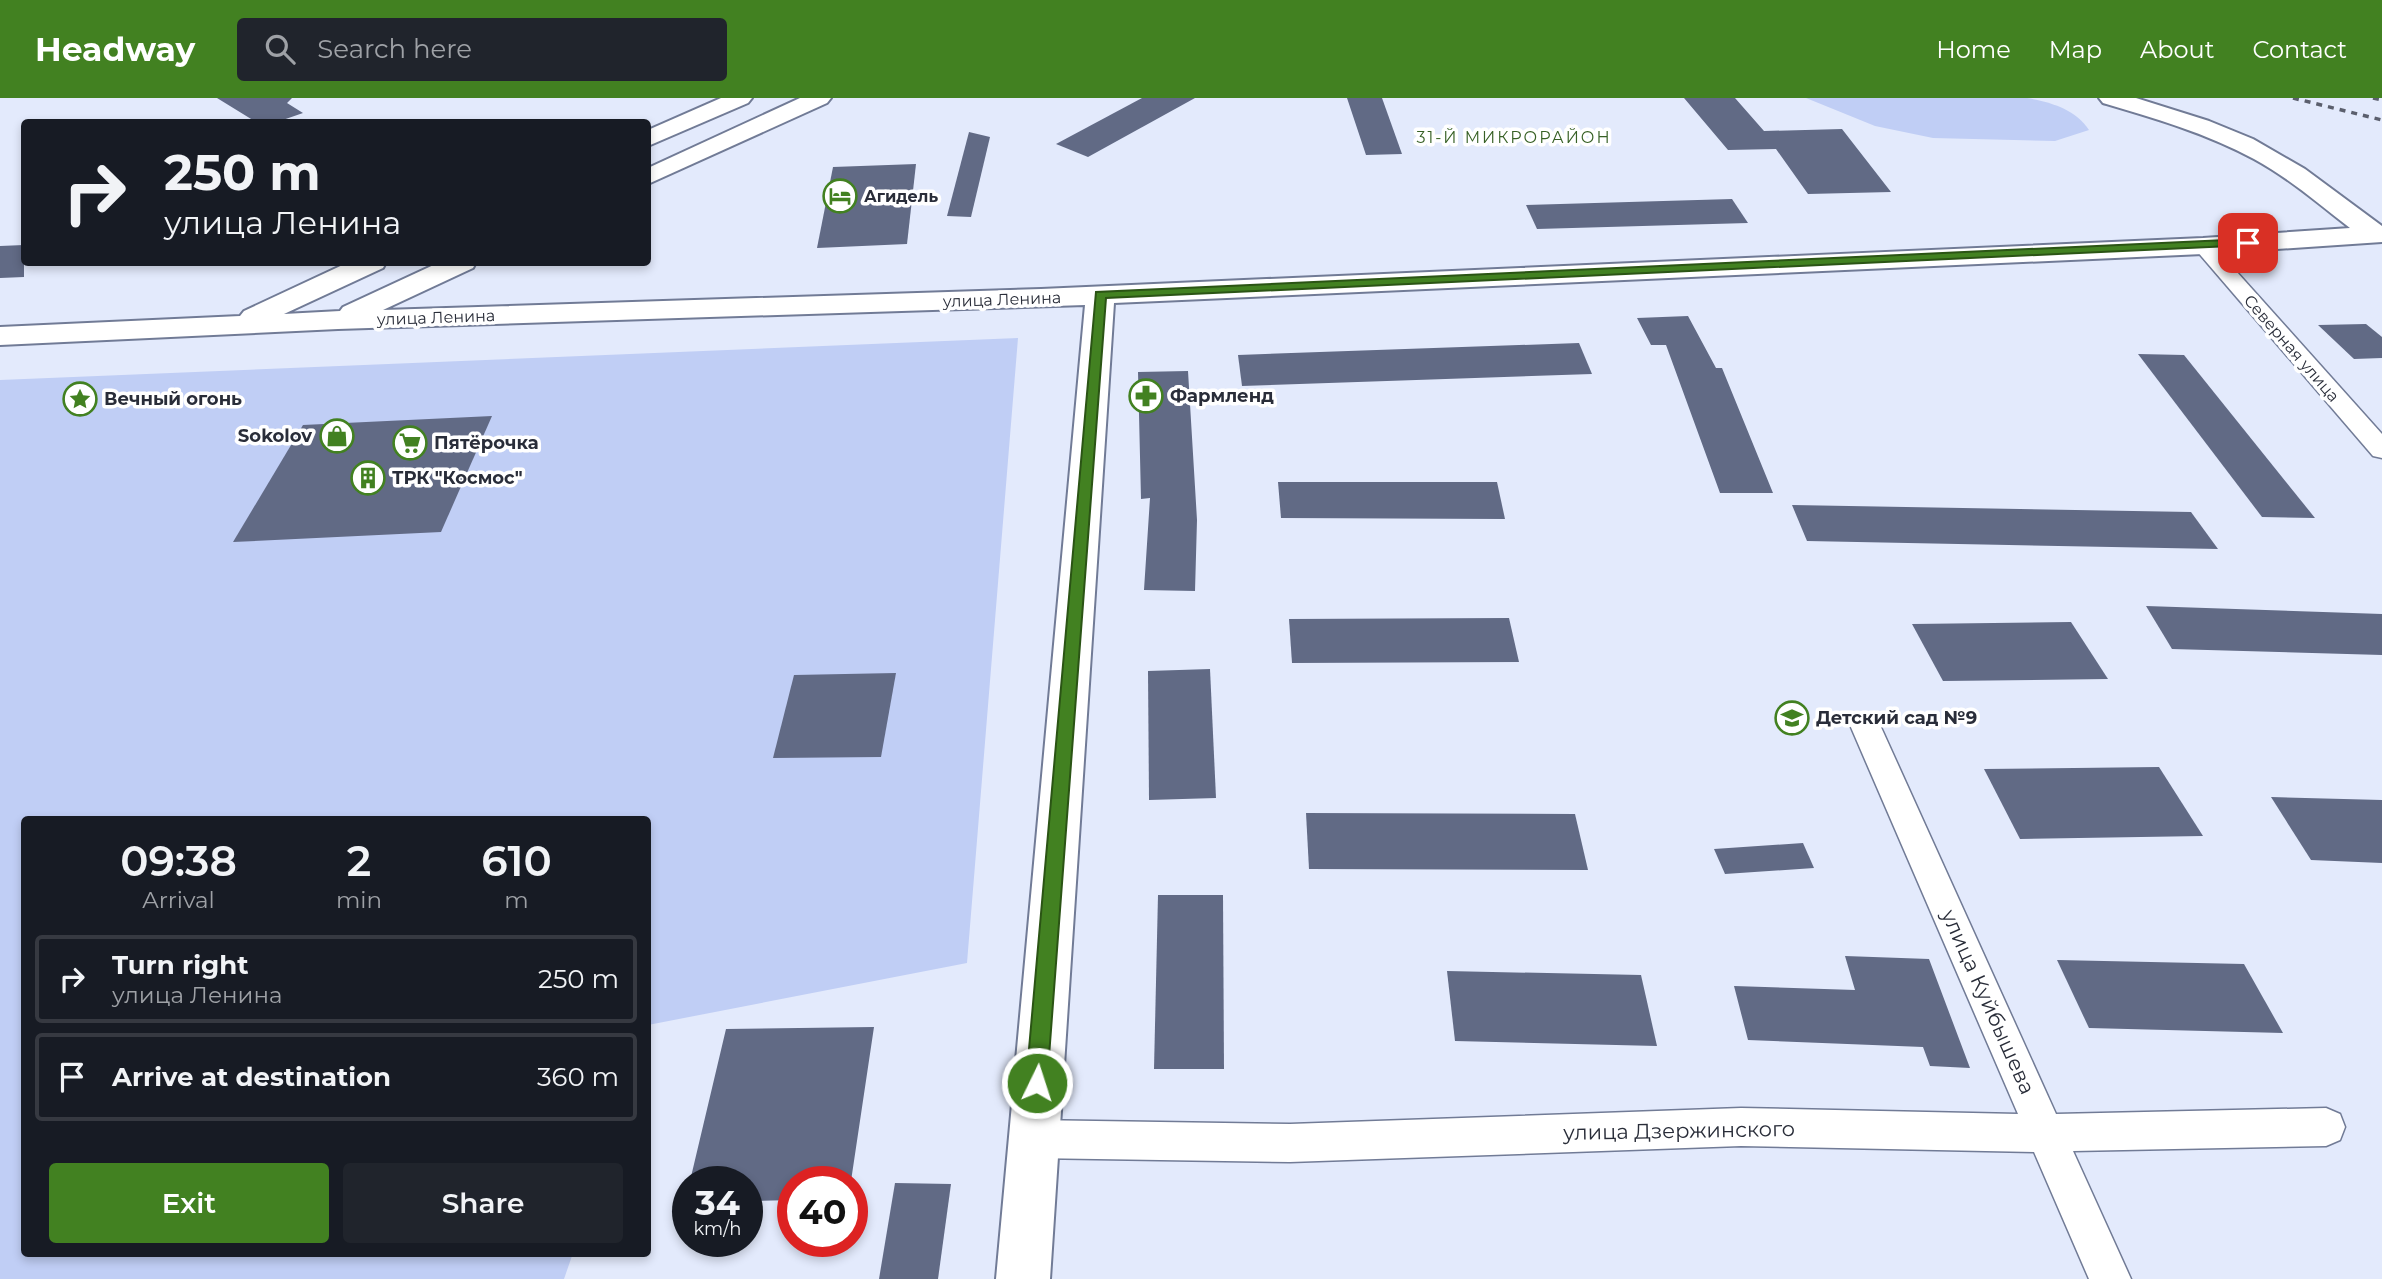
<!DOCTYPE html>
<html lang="en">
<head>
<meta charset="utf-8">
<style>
	:root { --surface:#171b24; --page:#20242c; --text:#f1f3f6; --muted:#9ea1a6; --line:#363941; --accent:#428121 }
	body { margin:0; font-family:Montserrat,sans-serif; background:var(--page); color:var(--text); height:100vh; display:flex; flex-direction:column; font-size:26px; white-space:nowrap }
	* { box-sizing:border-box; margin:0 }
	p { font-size:23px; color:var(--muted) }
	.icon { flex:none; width:38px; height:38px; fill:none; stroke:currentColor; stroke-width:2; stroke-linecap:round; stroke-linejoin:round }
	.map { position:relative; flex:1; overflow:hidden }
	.panel { position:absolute; left:21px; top:718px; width:630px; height:441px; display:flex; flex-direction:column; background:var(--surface); border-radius:7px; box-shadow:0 4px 10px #0003 }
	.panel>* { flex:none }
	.guide { position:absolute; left:21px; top:21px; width:630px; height:147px; border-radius:7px; box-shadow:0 4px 10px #0003; background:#171b24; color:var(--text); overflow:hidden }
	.speed { position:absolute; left:672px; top:1068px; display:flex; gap:14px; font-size:35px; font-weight:700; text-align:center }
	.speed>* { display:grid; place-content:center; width:91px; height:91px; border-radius:50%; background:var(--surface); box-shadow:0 4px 10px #0003; line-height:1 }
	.speed small { font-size:18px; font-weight:400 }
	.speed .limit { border:10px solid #d22; background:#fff; color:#111 }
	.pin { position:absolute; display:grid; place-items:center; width:60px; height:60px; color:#fff; margin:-30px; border-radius:14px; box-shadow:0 4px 10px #0006 }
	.me { position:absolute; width:77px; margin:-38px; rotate:4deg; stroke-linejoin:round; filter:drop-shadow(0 0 5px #0008) }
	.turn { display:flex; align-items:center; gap:24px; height:147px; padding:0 28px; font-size:32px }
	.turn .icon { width:91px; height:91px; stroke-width:2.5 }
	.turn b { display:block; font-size:49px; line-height:60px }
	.eta { display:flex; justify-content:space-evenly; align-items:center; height:119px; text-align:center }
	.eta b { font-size:42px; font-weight:600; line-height:49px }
	.action { display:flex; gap:14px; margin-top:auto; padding:14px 28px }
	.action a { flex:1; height:80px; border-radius:7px; background:var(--accent); color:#fff; font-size:28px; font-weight:600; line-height:80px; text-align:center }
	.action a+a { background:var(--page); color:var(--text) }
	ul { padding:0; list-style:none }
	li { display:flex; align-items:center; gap:21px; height:88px; margin:0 14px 10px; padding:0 14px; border:4px solid var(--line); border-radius:7px }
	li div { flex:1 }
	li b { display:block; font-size:26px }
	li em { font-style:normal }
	header { display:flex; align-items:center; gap:42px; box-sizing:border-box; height:98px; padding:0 35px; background:var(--accent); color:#fff }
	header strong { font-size:33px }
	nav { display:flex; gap:38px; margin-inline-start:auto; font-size:24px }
	.search { width:490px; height:63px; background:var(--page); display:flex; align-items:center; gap:18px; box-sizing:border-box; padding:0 24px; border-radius:7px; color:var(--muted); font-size:26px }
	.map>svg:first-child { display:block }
	.green { fill:#c0cef5 }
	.building { fill:#616a85 }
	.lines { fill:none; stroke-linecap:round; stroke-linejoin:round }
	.street-casing { stroke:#717b96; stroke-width:3 }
	.secondary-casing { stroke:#717b96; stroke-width:4 }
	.street { fill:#fff; fill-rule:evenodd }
	.secondary { fill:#fff; fill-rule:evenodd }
	.rail { stroke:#5b5f6d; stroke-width:3.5; stroke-dasharray:6 6; stroke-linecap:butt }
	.route { fill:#428121; stroke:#2b5415; stroke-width:2 }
	.labels { text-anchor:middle; stroke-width:7; stroke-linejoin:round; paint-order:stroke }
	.far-neighbourhood-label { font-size:16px; letter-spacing:2px; fill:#376025; stroke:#fff }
	.far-poi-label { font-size:16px; font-weight:bold; fill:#292d39; stroke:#fff; text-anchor:start }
	.far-street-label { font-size:16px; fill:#292d39; stroke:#fff }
	.poi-label { font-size:18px; font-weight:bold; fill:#292d39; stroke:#fff; text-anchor:start }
	.near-street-label { font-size:21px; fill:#292d39; stroke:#fff }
</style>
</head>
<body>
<header>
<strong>Headway</strong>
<div class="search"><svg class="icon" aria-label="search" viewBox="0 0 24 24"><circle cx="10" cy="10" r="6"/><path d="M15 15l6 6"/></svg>Search here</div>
<nav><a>Home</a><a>Map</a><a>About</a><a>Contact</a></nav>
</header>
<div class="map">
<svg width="2382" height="1181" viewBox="0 0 2382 1181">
	<rect width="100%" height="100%" fill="#e3eafc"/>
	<g class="green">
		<path d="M1806,0H2027C2051,4 2075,11 2089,32L2055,43L1933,40L1875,28Z"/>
		<polygon points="1018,240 967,865 648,927 648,721 24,721 24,1155 573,1155 564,1181 0,1181 0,282"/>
	</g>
	<g class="building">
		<polygon points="217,0 292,0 287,5 303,15 277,24 256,24"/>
		<polygon points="1142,0 1195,0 1088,59 1056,46"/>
		<polygon points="1347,0 1382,0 1402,56 1366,57"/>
		<polygon points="1684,0 1735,0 1764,33 1842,31 1891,94 1808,96 1776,51 1728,52"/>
		<polygon points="969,34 990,39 971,119 947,118"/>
		<polygon points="916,66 907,146 817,150 833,69"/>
		<polygon points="1732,101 1748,125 1537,131 1526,107"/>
		<polygon points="24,147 24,179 0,180 0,148"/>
		<polygon points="1688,218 1716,270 1722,270 1773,395 1720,395 1666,247 1651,247 1637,220"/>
		<polygon points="2366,226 2382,239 2382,260 2354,261 2318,227"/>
		<polygon points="1579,245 1592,276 1242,288 1238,257"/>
		<polygon points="2138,256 2184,257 2315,420 2262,419"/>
		<polygon points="1188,273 1197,422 1195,493 1144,492 1150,400 1141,401 1138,274"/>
		<polygon points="492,318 441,434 233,444 303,327"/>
		<polygon points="1278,384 1497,384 1505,421 1281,420"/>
		<polygon points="1792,407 2191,414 2218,451 1807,443"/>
		<polygon points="2146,508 2382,516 2382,557 2172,551"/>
		<polygon points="1509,520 1519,564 1292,565 1289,521"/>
		<polygon points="2071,524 2108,581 1943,583 1912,526"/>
		<polygon points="1210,571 1216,700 1149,702 1148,573"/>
		<polygon points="896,575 881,659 773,660 794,577"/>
		<polygon points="2159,669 2203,738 2020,741 1984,671"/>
		<polygon points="2271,699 2382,702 2382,765 2311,762"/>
		<polygon points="1306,715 1575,716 1588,772 1309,771"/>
		<polygon points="1803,745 1814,770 1725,776 1714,751"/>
		<polygon points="1158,797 1223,797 1224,971 1154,971"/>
		<polygon points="1845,858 1929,861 1970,970 1930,968 1923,949 1748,942 1734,888 1855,892"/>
		<polygon points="2057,862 2244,866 2283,935 2089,930"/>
		<polygon points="1447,873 1641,877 1657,948 1455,943"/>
		<polygon points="874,929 851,1083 793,1083 793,1102 747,1103 747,1083 690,1083 726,931"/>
		<polygon points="895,1085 951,1086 938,1181 879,1181"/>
	</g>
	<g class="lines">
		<defs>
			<g id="street">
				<polygon points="2203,142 2210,144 2382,336 2382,360 2373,358 2196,152 2193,148 2196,144"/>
				<polygon points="1865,615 1876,619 1880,627 2056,1016 2326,1010 2340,1016 2345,1029 2340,1042 2326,1048 2073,1053 2131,1181 2089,1181 2034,1054 1741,1048 1290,1064 1032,1060 1018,1054 1013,1041 1018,1028 1032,1022 1290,1026 1741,1010 2018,1016 1850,627 1854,619"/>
			</g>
			<g id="secondary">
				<polygon points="721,0 752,0 748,5 648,48 648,32"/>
				<polygon points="800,0 831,0 827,5 648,86 648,70"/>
				<path d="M2099,0H2136L2209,23L2253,41L2305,71L2382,128V144L2203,156L1114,205L1050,1181H996L1085,207L338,231L0,247V229L240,218L244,213L349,164H386L383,170L284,216L340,213L343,209L440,164H476L473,170L383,212L1041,191L2203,140L2350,130C2319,106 2289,80 2254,61C2206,35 2154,20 2103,5Z"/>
			</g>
		</defs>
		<use href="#street" class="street-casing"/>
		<use href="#secondary" class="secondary-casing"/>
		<use href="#street" class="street"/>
		<use href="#secondary" class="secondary"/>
		<g class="rail">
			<polyline points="2293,0 2382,22"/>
			<polyline points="2373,0 2382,2"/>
		</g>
	</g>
	<polygon class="route" points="2248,141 2252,142 2252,147 1106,200 1047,985 1044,992 1037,995 1029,992 1026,985 1096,194"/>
	<defs>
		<symbol id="hotel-ring" viewBox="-11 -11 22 22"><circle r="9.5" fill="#fff" stroke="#428121" stroke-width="1.5"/><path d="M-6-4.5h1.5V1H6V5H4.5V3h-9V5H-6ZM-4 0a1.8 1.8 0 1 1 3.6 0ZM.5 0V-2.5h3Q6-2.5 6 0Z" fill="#428121"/></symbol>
		<symbol id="pharmacy-ring" viewBox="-11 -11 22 22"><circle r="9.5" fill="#fff" stroke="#428121" stroke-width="1.5"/><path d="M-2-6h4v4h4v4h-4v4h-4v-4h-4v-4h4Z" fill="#428121"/></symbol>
		<symbol id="sight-ring" viewBox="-11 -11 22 22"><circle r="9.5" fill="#fff" stroke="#428121" stroke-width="1.5"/><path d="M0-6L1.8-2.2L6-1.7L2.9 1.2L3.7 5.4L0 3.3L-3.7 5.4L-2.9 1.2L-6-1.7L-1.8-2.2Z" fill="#428121"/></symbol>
		<symbol id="shop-ring" viewBox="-11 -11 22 22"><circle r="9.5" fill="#fff" stroke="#428121" stroke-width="1.5"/><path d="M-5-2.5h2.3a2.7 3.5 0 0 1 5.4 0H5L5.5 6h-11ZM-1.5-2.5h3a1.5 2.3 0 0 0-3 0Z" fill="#428121"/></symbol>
		<symbol id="supermarket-ring" viewBox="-11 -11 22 22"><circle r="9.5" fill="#fff" stroke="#428121" stroke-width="1.5"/><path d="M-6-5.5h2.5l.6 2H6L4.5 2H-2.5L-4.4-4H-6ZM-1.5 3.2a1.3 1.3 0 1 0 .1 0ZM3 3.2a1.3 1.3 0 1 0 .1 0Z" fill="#428121"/></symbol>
		<symbol id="building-ring" viewBox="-11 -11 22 22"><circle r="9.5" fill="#fff" stroke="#428121" stroke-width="1.5"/><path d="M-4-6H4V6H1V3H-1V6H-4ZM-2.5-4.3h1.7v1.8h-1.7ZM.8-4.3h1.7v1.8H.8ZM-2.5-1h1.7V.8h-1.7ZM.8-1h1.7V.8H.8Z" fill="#428121"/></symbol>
		<symbol id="school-ring" viewBox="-11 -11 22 22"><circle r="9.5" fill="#fff" stroke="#428121" stroke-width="1.5"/><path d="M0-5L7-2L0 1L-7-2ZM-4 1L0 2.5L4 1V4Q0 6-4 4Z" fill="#428121"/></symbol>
	</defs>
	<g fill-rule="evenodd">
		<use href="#hotel-ring" x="821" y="79" width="38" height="38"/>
		<use href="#pharmacy-ring" x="1127" y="279" width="38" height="38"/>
		<use href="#sight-ring" x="61" y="282" width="38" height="38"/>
		<use href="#shop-ring" x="318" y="319" width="38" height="38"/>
		<use href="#supermarket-ring" x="391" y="326" width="38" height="38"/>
		<use href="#building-ring" x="349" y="361" width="38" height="38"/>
		<use href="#school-ring" x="1773" y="601" width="38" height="38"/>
	</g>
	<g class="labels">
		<g class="far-neighbourhood-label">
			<text x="1514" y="45">31-Й МИКРОРАЙОН</text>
		</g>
		<g class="far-poi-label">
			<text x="864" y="104">Агидель</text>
		</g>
		<g class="far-street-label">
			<text transform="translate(1002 201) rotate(-2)" y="6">улица Ленина</text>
			<text transform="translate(436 219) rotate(-2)" y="6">улица Ленина</text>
			<text transform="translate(2292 250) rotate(49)" y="6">Северная улица</text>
		</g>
		<g class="poi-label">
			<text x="1170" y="304">Фармленд</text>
			<text x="104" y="307">Вечный огонь</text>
			<text x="312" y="344" text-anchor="end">Sokolov</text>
			<text x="434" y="351">Пятёрочка</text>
			<text x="392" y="386">ТРК "Космос"</text>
			<text x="1816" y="626">Детский сад №9</text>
		</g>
		<g class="near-street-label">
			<text transform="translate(1988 904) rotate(66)" y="7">улица Куйбышева</text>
			<text transform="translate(1679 1033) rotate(-1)" y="7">улица Дзержинского</text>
		</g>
	</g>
</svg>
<div class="speed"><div>34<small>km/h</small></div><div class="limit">40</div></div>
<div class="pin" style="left:2248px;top:145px;background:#d93025"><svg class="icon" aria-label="arrive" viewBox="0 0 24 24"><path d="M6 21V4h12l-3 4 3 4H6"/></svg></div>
<svg class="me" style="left:1037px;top:985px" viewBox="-20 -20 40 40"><circle r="17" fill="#428121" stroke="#fff" stroke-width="3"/><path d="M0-11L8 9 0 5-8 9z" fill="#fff"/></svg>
<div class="guide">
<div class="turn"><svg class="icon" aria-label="right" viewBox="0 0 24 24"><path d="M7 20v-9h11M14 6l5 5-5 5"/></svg><div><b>250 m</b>улица Ленина</div></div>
</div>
<section class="panel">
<div class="eta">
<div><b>09:38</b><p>Arrival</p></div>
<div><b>2</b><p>min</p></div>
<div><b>610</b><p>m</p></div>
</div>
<ul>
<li><svg class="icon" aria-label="right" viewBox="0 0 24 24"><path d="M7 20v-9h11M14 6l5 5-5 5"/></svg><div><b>Turn right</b><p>улица Ленина</p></div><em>250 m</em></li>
<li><svg class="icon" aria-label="arrive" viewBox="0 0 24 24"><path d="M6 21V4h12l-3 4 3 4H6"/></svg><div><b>Arrive at destination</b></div><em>360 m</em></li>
</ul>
<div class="action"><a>Exit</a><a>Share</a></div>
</section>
</div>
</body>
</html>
